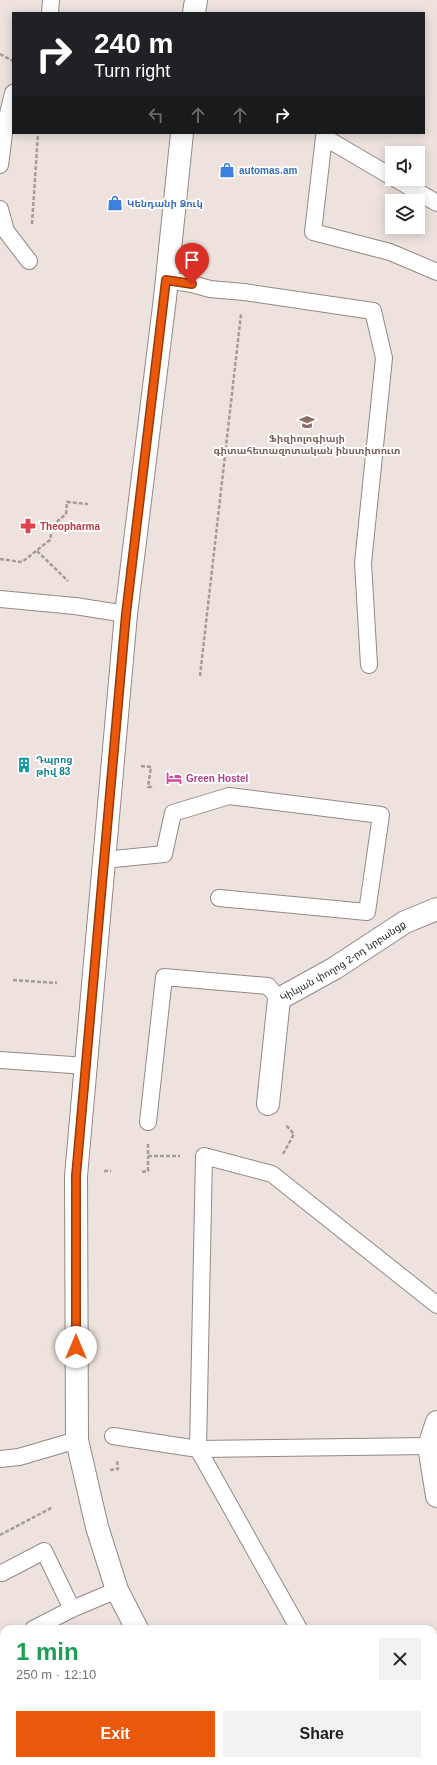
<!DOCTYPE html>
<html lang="en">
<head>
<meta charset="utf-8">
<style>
	:root { --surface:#fff; --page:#f2f2f2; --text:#202124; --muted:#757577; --accent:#ea580c }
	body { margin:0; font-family:Helvetica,"Noto Sans Armenian",sans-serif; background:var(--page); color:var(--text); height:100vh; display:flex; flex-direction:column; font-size:15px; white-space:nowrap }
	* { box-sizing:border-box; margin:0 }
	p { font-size:13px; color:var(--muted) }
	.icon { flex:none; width:22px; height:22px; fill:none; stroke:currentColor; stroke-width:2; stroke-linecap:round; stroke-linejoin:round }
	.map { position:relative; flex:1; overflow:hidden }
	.panel { position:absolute; left:0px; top:1625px; width:437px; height:140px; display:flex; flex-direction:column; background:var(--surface); border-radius:12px 12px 0 0; box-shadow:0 2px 10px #0003 }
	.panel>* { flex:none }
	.hud { position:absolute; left:12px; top:12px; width:413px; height:122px; border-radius:0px; box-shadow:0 2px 10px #0003; background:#202124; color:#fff; overflow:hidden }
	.tools { position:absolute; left:385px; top:146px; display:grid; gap:8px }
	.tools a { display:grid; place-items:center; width:40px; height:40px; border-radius:0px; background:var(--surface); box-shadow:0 2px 10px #0003; font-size:20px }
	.pin { position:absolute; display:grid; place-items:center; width:34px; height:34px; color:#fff; margin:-41px -17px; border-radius:50% 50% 50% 0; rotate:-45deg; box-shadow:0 0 4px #0007 }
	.pin .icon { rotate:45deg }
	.me { position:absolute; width:44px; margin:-22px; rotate:0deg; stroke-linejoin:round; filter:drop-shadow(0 0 3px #0008) }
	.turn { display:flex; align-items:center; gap:14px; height:84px; padding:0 16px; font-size:18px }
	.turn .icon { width:52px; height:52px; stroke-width:2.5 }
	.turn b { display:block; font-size:28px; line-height:34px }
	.lanes { display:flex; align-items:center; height:38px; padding:0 16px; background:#0003; justify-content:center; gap:20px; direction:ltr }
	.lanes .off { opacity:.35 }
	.round { display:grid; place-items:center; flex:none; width:42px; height:42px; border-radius:0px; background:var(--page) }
	.head { display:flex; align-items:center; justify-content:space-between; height:68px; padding:0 16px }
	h1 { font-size:24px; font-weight:600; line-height:30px; color:#1e9e55 }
	.primary-button { display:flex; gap:8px; margin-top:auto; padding:8px 16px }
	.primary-button a { flex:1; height:46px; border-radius:0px; background:var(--accent); color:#fff; font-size:16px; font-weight:600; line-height:46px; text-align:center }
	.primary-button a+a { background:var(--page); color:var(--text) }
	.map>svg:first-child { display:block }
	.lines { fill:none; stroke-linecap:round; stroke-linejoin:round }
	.service-casing { stroke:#938985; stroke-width:18 }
	.minor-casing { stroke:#938985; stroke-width:24 }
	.tertiary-casing { stroke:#938985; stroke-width:24 }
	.path { stroke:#a49c99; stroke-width:2.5; stroke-dasharray:4 2; stroke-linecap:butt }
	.service { stroke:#fff; stroke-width:16 }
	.minor { stroke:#fff; stroke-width:22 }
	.tertiary { stroke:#fff; stroke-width:22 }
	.route-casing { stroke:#983908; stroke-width:10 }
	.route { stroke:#ea580c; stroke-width:7 }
	.labels { text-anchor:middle; stroke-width:4; stroke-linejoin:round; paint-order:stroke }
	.shop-label { font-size:10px; font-weight:bold; fill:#366cbe; stroke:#fff; text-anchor:start }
	.education-label { font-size:10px; font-weight:bold; fill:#785e54; stroke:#fff }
	.health-label { font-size:10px; font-weight:bold; fill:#be3a42; stroke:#fff; text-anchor:start }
	.culture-label { font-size:10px; font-weight:bold; fill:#0d838f; stroke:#fff; text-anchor:start }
	.hotel-label { font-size:10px; font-weight:bold; fill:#b23c85; stroke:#fff; text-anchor:start }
	.street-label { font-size:10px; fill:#2a2624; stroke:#fff }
</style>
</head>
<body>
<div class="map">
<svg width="437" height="1765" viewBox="0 0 437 1765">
	<rect width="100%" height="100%" fill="#ede2de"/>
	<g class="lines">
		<defs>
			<g id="service">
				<polyline points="50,13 51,0"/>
				<polyline points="0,165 5,126 13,93"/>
				<polyline points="392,177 324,137 313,232 390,252 437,272"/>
				<polyline points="396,179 437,203"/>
				<polyline points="0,209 6,231 29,261"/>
				<polyline points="166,280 192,284 210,289 244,292 373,311 384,358 363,563 369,665"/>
				<polyline points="0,599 75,606 126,614"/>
				<polyline points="104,860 164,854 173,813 229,796 381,815 367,912 219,898"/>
				<polyline points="0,1060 86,1066"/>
				<polyline points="148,1122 164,977 268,986 279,999"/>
				<polyline points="113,1436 198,1449 299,1629"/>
				<polyline points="429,1446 198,1449 204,1156 272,1174 437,1305"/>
				<polyline points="0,1459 19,1457 77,1440"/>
				<polyline points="2,1573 44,1551 72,1609"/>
				<polyline points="33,1629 72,1609 117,1590"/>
				<polyline points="0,1646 4,1644"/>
				<polyline points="192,1765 196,1761"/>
			</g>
			<g id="minor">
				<path id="s1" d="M268,1104L279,999L335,968L405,922L437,909"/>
				<polyline points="437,1422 429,1446 437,1496"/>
			</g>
			<g id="tertiary">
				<polyline points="194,13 196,0"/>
				<polyline points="137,1629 117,1590 97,1527 77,1440 76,1176 126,614 165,298 182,133"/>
				<polyline points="257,1761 261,1765"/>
			</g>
		</defs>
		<use href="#service" class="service-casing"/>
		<use href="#minor" class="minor-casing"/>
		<use href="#tertiary" class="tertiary-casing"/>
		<g class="path">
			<polyline points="0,54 13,61"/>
			<polyline points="32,224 38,133"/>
			<polyline points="37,551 68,581"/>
			<polyline points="0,559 22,562 50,540 53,525 66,514 67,502 88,504"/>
			<polyline points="200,676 241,314"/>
			<polyline points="141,766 151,767 148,787 154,787"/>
			<polyline points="13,980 57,983"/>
			<polyline points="148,1144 148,1156 180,1156"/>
			<polyline points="283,1154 294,1134 285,1124"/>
			<polyline points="104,1171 111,1171"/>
			<polyline points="142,1172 148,1171 148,1156"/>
			<polyline points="110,1470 118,1469 117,1460"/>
			<polyline points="0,1535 53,1507"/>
		</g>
		<use href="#service" class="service"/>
		<use href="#minor" class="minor"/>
		<use href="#tertiary" class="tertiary"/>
	</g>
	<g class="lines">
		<defs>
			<polyline id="route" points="76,1347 76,1176 126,614 166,280 192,284"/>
		</defs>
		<use href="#route" class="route-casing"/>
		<use href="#route" class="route"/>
	</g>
	<defs>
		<symbol id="shop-bare" viewBox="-9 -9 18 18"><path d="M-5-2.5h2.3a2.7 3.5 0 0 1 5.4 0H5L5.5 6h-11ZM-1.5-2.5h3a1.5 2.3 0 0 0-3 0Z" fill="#3f7fe0" stroke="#fff" stroke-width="2.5" paint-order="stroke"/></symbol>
		<symbol id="university-bare" viewBox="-9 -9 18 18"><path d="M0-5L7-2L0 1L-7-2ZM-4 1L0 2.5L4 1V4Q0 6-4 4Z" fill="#8d6e63" stroke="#fff" stroke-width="2.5" paint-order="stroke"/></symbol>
		<symbol id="pharmacy-bare" viewBox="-9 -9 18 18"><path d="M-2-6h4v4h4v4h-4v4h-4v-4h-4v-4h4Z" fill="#e0444e" stroke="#fff" stroke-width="2.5" paint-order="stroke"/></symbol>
		<symbol id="building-bare" viewBox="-9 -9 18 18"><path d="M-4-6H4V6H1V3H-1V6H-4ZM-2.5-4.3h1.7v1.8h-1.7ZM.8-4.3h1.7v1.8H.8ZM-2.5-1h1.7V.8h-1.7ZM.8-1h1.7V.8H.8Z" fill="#0f9aa8" stroke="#fff" stroke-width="2.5" paint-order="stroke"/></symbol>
		<symbol id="hotel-bare" viewBox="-9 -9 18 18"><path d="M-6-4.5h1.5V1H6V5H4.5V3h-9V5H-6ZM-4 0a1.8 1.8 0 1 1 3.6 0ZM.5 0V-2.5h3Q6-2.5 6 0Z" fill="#d1479c" stroke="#fff" stroke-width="2.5" paint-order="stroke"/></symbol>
	</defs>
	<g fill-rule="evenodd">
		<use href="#shop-bare" x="216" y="159" width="22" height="22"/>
		<use href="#shop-bare" x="104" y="192" width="22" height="22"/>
		<use href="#university-bare" x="296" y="411" width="22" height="22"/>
		<use href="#pharmacy-bare" x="17" y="515" width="22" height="22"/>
		<use href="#building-bare" x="13" y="754" width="22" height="22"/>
		<use href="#hotel-bare" x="163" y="767" width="22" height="22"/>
	</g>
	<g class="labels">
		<g class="shop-label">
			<text x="239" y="174">automas.am</text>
			<text x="127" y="207">Կենդանի Ձուկ</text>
		</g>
		<g class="education-label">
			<text x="307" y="442">Ֆիզիոլոգիայի<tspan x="307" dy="12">գիտահետազոտական ինստիտուտ</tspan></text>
		</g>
		<g class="health-label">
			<text x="40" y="530">Theopharma</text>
		</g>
		<g class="culture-label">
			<text x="36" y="763">Դպրոց<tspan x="36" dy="12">թիվ 83</tspan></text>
		</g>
		<g class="hotel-label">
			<text x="186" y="782">Green Hostel</text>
		</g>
		<g class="street-label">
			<text dy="4" stroke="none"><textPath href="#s1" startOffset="180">Կիևյան փողոց 2-րդ նրբանցք</textPath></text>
		</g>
	</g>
</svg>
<div class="tools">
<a><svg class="icon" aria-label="sound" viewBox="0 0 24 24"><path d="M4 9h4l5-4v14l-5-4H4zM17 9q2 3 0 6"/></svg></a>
<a><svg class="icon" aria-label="layers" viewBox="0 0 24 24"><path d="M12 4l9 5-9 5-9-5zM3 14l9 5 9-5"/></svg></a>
</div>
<div class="pin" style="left:192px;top:284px;background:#d93025"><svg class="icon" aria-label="arrive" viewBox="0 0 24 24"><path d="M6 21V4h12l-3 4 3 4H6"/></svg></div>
<svg class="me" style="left:76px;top:1347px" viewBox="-20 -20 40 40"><circle r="19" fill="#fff"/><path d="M0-13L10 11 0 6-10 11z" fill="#ea580c"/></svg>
<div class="hud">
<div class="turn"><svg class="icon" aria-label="right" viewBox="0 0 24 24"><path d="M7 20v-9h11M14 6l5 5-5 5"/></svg><div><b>240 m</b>Turn right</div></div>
<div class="lanes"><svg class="icon off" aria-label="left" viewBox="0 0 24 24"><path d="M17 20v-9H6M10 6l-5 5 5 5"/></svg><svg class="icon off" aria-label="ahead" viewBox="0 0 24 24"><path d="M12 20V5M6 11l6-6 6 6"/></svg><svg class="icon off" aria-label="ahead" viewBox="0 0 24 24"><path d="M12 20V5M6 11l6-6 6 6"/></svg><svg class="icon" aria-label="right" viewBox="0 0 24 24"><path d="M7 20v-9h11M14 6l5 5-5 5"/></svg></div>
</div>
<section class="panel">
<div class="head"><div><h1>1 min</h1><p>250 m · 12:10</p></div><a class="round"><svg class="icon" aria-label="close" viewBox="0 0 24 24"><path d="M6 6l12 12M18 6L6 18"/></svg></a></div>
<div class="primary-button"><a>Exit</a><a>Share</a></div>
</section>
</div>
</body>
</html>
